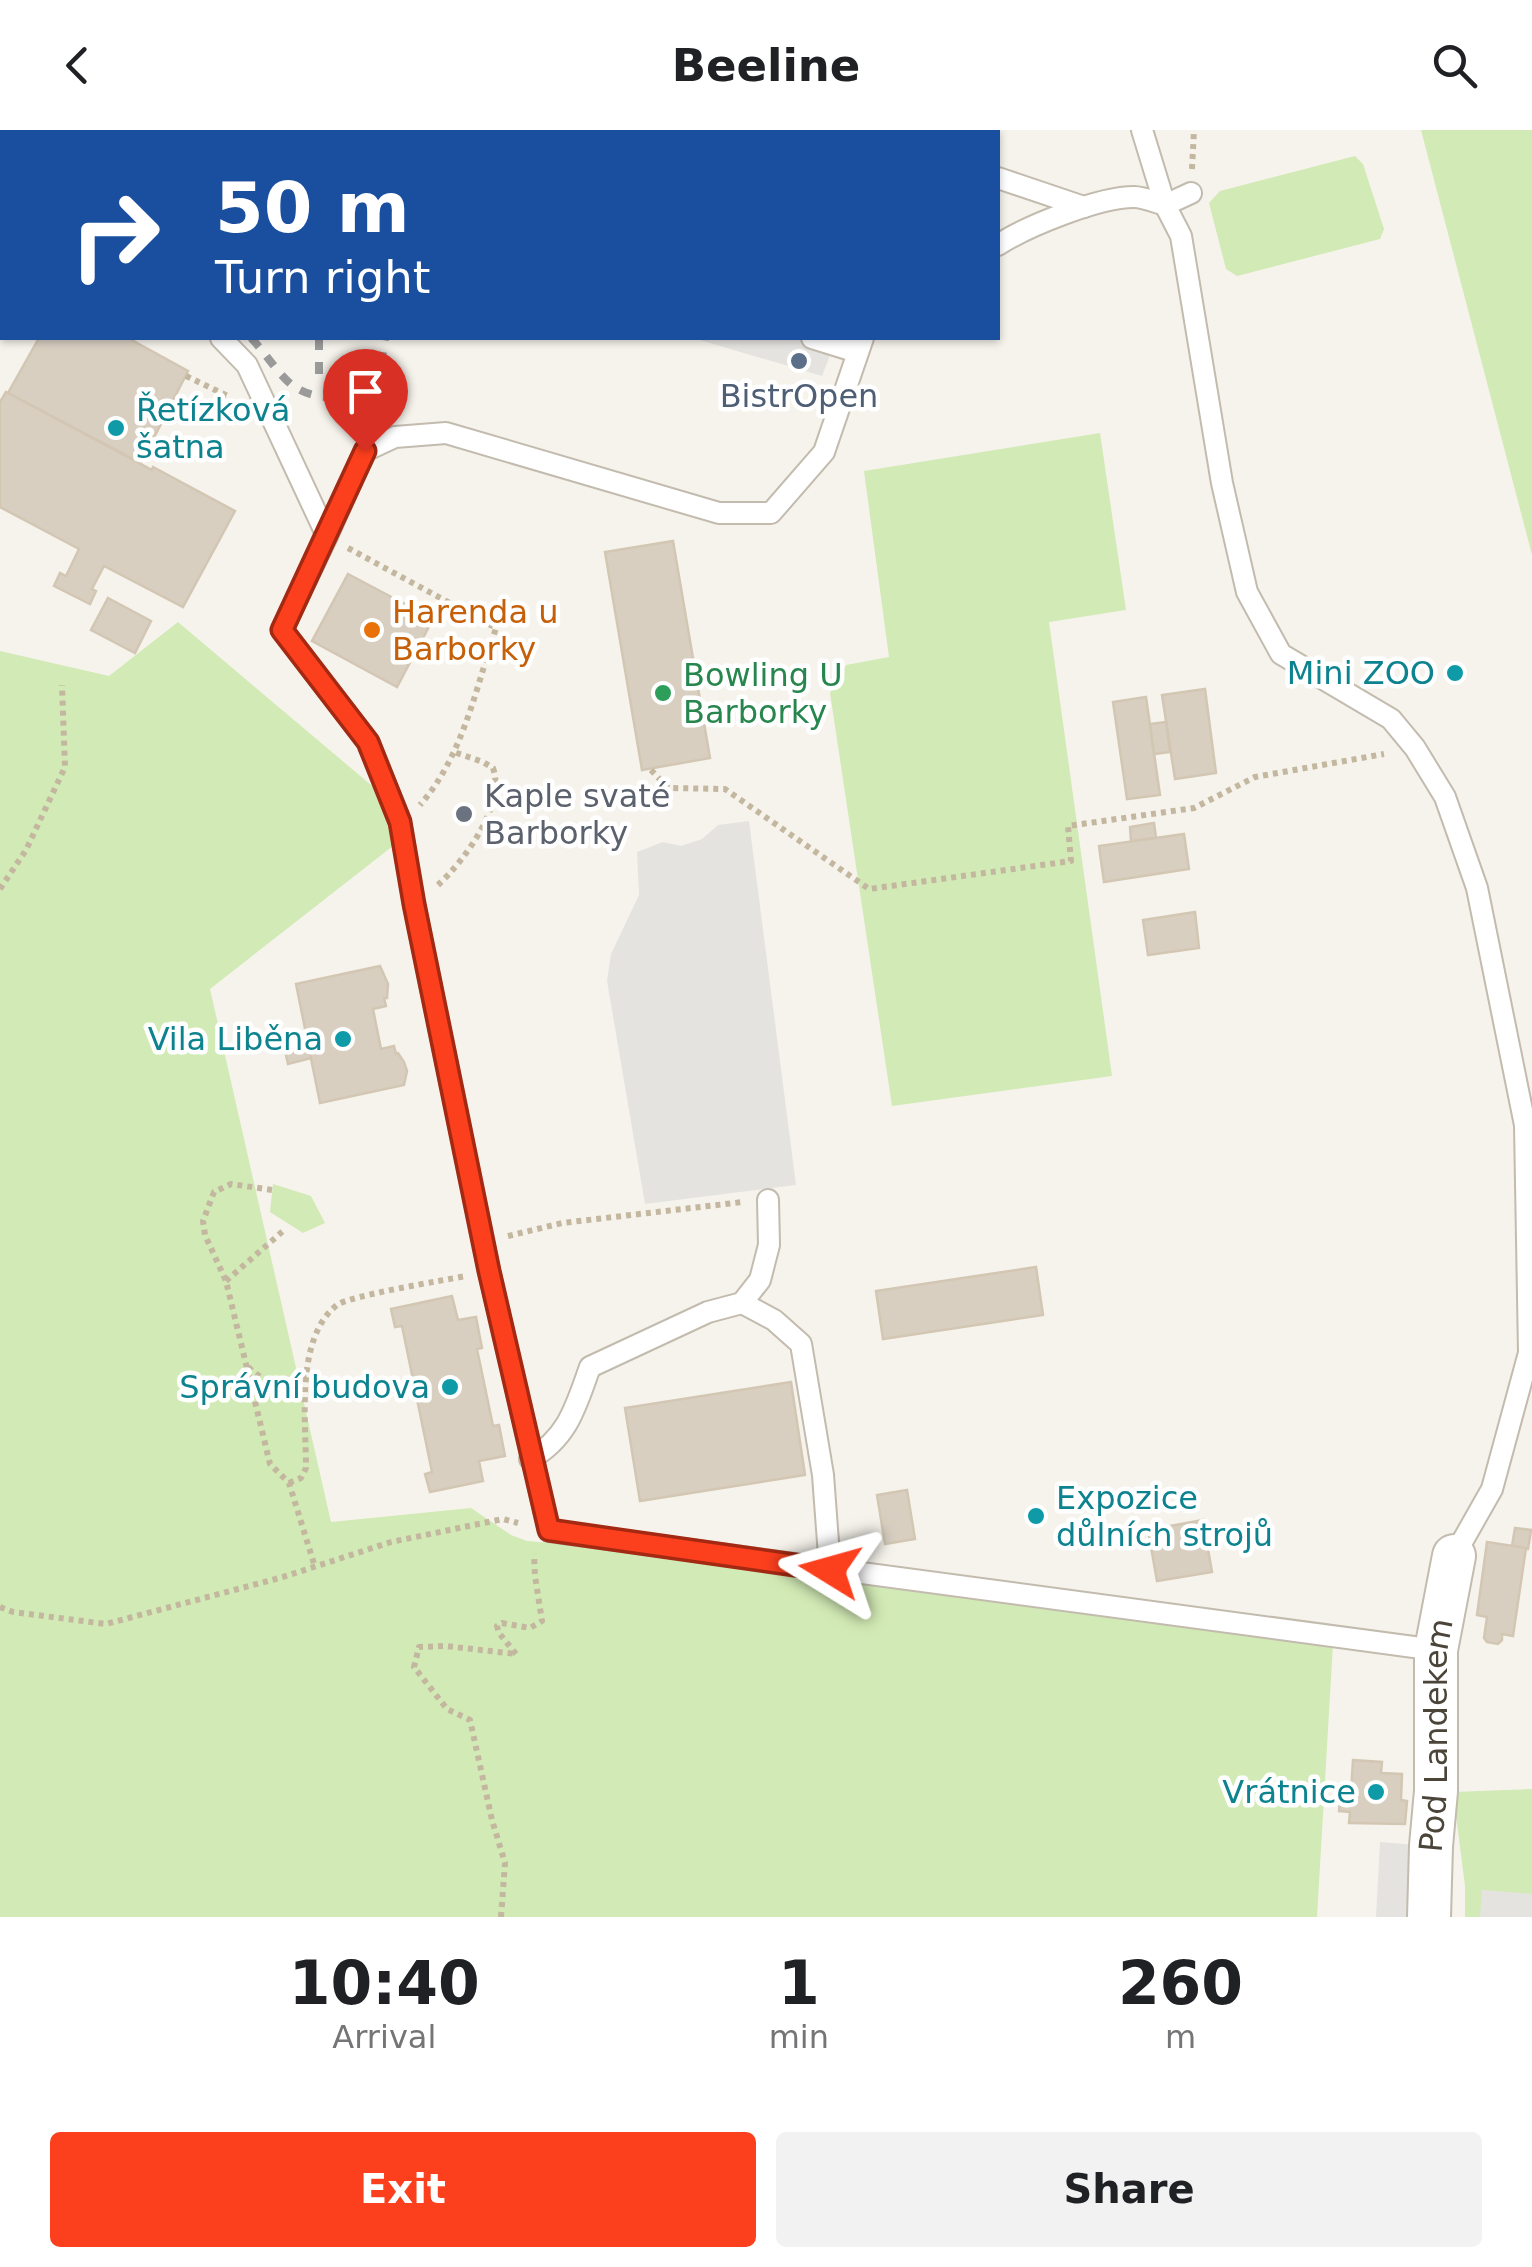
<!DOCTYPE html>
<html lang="en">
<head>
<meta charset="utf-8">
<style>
	:root { --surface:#fff; --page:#f2f2f2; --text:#202124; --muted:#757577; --accent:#fc3f1d }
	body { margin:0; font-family:"DejaVu Sans",sans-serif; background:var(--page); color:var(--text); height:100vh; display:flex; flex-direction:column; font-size:38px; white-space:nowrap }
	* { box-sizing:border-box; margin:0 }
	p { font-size:32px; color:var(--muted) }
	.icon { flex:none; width:55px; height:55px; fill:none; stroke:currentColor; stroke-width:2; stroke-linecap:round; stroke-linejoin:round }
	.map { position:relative; height:1787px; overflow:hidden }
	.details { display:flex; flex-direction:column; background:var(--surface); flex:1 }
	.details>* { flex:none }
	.banner { position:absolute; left:0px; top:0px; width:1000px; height:210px; box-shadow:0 2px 8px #0004; background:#1a4fa0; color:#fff; overflow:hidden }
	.pin { position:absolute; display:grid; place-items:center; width:85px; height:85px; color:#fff; margin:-102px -42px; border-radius:50% 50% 50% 0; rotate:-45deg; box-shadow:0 0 10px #0007 }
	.pin .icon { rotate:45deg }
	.me { position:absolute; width:110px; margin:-55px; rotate:278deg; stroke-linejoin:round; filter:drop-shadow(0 0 8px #0008) }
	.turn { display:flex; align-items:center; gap:35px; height:210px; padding:0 50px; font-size:45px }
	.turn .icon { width:130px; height:130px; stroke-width:2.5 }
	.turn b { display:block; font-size:70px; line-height:85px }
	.eta { display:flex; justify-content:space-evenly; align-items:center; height:170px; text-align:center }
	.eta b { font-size:60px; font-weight:700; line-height:70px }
	.action { display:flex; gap:20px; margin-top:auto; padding:20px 50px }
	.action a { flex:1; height:115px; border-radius:10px; background:var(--accent); color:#fff; font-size:40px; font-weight:700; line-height:115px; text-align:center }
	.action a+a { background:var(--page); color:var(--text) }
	header { display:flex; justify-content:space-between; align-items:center; height:130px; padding:0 50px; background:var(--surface); font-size:45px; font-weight:700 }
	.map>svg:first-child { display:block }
	.green { fill:#d2eab5 }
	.parking { fill:#e5e3e0 }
	.building { fill:#d8cfc1; stroke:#d3c7b4; stroke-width:2.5 }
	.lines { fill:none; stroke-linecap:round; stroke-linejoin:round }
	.lane-casing { stroke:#c2bbae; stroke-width:24 }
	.street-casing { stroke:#c2bbae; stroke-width:46 }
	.path { stroke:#c4b79f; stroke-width:6; stroke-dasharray:5 5; stroke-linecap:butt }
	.lane { stroke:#fff; stroke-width:20 }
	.street { stroke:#fff; stroke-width:42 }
	.rail { stroke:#9a9a9a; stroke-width:8; stroke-dasharray:12 12; stroke-linecap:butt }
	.route-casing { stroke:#a42913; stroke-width:25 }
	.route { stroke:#fc3f1d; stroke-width:18 }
	.service-dot { fill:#5c6f8a; stroke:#fff; stroke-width:4 }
	.culture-dot { fill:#0f9aa8; stroke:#fff; stroke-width:4 }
	.food-dot { fill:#e8710a; stroke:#fff; stroke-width:4 }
	.leisure-dot { fill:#2e9e5b; stroke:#fff; stroke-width:4 }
	.worship-dot { fill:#6b7280; stroke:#fff; stroke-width:4 }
	.labels { text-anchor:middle; stroke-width:9; stroke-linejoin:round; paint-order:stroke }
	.service-label { font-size:32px; fill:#4e5e75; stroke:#fff }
	.culture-label { font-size:32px; fill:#0d838f; stroke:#fff; text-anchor:end }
	.food-label { font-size:32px; fill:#c56008; stroke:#fff; text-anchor:start }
	.leisure-label { font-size:32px; fill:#27864d; stroke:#fff; text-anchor:start }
	.worship-label { font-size:32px; fill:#5b616d; stroke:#fff; text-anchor:start }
	.street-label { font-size:32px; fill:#4b4439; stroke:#fff }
</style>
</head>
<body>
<header><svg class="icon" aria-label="back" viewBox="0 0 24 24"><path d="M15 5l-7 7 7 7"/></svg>Beeline<svg class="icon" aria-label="search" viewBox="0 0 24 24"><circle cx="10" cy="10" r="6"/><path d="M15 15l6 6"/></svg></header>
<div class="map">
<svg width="1532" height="1787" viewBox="0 0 1532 1787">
	<rect width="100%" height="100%" fill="#f6f3ec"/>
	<g class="green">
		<polygon points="1421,0 1532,0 1532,425"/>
		<polygon points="1355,26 1363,34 1384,99 1380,109 1237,146 1226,139 1209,73 1220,61"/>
		<polygon points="1100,303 1126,480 1049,492 1112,946 892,976 830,563 846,535 889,527 864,341"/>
		<polygon points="178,492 384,666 398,712 210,859 331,1392 471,1378 511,1405 527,1411 625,1419 1333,1514 1317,1787 0,1787 0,521 109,546"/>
		<polygon points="273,1054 311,1066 325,1093 303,1103 270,1082"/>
		<polygon points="1532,1659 1532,1787 1465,1787 1465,1756 1453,1662"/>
	</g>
	<g class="parking">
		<polygon points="693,208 812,208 834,215 822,246"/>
		<polygon points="749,691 796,1055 645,1074 607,851 611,824 639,765 637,722 663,712 681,716 702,709 718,695"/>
		<polygon points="1380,1712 1431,1716 1429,1787 1376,1787"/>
		<polygon points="1482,1760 1532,1764 1532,1787 1480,1787"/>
	</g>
	<g class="building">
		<polygon points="0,0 78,0 77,2 2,2 2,143 0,147"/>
		<polygon points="39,208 128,208 188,241 141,333 8,263"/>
		<polygon points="6,262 152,340 153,337 235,381 183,477 104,436 92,459 96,461 90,474 54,456 60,443 66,446 79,419 0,377 0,272"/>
		<polygon points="673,411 710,628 642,640 605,422"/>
		<polygon points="348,444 433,489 397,557 312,511"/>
		<polygon points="108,468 151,491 135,523 91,500"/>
		<polygon points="1205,559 1216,643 1175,649 1162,565"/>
		<polygon points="1146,567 1160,665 1127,669 1113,572"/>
		<polygon points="1166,592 1170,622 1154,624 1150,594"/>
		<polygon points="1154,693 1156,708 1131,711 1130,697"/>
		<polygon points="1184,704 1189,739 1104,752 1099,716"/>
		<polygon points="1195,782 1199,818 1148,825 1143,790"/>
		<polygon points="380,836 388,854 387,868 384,868 386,876 373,879 381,919 394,916 396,924 398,923 404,932 407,941 404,955 320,973 296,854"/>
		<polygon points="306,902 311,928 288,934 282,908"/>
		<polygon points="1036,1137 1043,1185 883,1209 876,1161"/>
		<polygon points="452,1166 458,1190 476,1187 482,1218 477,1219 493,1296 499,1295 505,1326 479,1331 483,1351 430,1362 425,1344 432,1342 402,1196 395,1197 391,1179"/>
		<polygon points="791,1252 805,1345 640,1371 625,1278"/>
		<polygon points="907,1360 915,1409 885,1414 877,1365"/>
		<polygon points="1203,1390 1212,1442 1157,1451 1148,1400"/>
		<polygon points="1515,1398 1531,1400 1528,1419 1512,1416"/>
		<polygon points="1487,1412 1526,1418 1513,1506 1502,1504 1502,1510 1498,1514 1487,1512 1484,1508 1487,1487 1477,1485"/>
		<polygon points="1353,1630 1382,1632 1381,1643 1402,1644 1401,1670 1407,1671 1405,1694 1349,1693 1350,1682 1339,1681 1341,1662 1351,1663"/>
	</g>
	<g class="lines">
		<defs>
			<g id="lane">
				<polyline points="1142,0 1165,75"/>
				<polyline points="96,2 98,0"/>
				<polyline points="868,2 873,0"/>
				<polyline points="998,48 1084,77"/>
				<polyline points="1191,63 1165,75 1181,106 1222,353 1247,462 1281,524 1391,589 1415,618 1445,667 1477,758 1525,995 1529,1223 1492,1359 1454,1426"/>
				<path d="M998,115C1027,96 1099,67 1134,67C1143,67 1155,72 1165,75"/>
				<polyline points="0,195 2,190"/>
				<polyline points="221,208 247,235 327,406 282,500 368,612 400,692 414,775 489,1141 549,1401 1436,1520"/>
				<polyline points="812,208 857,222"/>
				<polyline points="327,406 365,321 395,307 446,303 719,383 771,383 824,322 863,208"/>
				<polyline points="742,1173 774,1190 801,1214 823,1345 830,1439"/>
				<path d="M530,1329C568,1308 576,1276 590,1237L708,1182L742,1173L760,1150L769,1115L768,1070"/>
			</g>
			<g id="street">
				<path id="s1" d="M1429,1787L1431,1716L1436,1661V1520L1454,1426"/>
			</g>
		</defs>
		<use href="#lane" class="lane-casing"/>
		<use href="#street" class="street-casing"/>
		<g class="path">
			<polyline points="1192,39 1194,0"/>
			<polyline points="186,246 230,267"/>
			<path d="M348,418L496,498C476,558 463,626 420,675"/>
			<polyline points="651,640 668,658 725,659 869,759 1071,731 1068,696 1194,678 1255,647 1384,624"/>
			<path d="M438,755C464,731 506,675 493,638L483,632L454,622"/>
			<polyline points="0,759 26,720 65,637 62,555"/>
			<polyline points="272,1060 231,1054 214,1062 203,1091 205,1105 226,1151 270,1334 289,1353 315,1437"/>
			<polyline points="508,1106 562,1093 743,1072"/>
			<polyline points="226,1151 283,1101"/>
			<path d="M248,1237C269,1256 279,1255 306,1245"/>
			<path d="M289,1353L301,1348L306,1338C306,1290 295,1208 337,1175C348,1166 445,1150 466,1146"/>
			<polyline points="0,1477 13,1482 106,1494 283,1447 391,1412 503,1389 518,1393"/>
			<polyline points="516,1524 499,1503 497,1496 502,1493 530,1498 542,1491 535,1446 534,1424"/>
			<polyline points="501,1787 505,1733 492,1690 470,1590 447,1579 414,1537 419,1517 446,1516 516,1524"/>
		</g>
		<use href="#lane" class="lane"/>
		<use href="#street" class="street"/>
		<g class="rail">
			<polyline points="290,0 292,2"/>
			<polyline points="139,2 141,0"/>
			<path d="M251,208C265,222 277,243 292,255C316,273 359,272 376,245C382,235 383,220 385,208"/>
			<polyline points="319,244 319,208"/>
		</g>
	</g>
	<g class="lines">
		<defs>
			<polyline id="route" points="365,321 282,500 368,612 400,692 414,774 489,1141 549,1400 830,1440"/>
		</defs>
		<use href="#route" class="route-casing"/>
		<use href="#route" class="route"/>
	</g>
	<circle class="service-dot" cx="799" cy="231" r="10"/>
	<g class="culture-dot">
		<circle cx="116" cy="298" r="10"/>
		<circle cx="1455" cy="543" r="10"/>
		<circle cx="343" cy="909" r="10"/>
		<circle cx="450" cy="1257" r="10"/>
		<circle cx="1036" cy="1386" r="10"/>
		<circle cx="1376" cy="1662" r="10"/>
	</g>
	<circle class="food-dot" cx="372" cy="500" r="10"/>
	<circle class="leisure-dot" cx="663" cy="563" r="10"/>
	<circle class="worship-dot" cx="464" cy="684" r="10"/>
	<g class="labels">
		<g class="service-label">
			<text x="799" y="277">BistrOpen</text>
		</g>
		<g class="culture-label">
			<text x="136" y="291" text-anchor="start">Řetízková<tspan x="136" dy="37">šatna</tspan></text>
			<text x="1435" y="554">Mini ZOO</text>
			<text x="323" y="920">Vila Liběna</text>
			<text x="430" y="1268">Správní budova</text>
			<text x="1056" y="1379" text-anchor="start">Expozice<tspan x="1056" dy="37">důlních strojů</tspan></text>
			<text x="1356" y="1673">Vrátnice</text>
		</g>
		<g class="food-label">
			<text x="392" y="493">Harenda u<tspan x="392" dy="37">Barborky</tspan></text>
		</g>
		<g class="leisure-label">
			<text x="683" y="556">Bowling U<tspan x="683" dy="37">Barborky</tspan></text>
		</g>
		<g class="worship-label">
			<text x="484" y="677">Kaple svaté<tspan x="484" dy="37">Barborky</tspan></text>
		</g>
		<g class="street-label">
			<text dy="11" stroke="none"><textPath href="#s1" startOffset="182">Pod Landekem</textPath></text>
		</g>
	</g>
</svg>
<div class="pin" style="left:365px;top:321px;background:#d93025"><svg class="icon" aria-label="arrive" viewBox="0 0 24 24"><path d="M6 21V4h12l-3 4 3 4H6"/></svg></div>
<svg class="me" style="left:830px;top:1440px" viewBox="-20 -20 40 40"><path d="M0-17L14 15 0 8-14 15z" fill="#fc3f1d" stroke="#fff" stroke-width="4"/></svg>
<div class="banner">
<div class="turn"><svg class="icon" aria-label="right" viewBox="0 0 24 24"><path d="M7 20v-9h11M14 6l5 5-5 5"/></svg><div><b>50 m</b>Turn right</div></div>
</div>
</div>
<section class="details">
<div class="eta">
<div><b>10:40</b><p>Arrival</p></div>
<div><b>1</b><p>min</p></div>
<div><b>260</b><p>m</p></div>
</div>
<div class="action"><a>Exit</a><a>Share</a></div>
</section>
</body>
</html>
